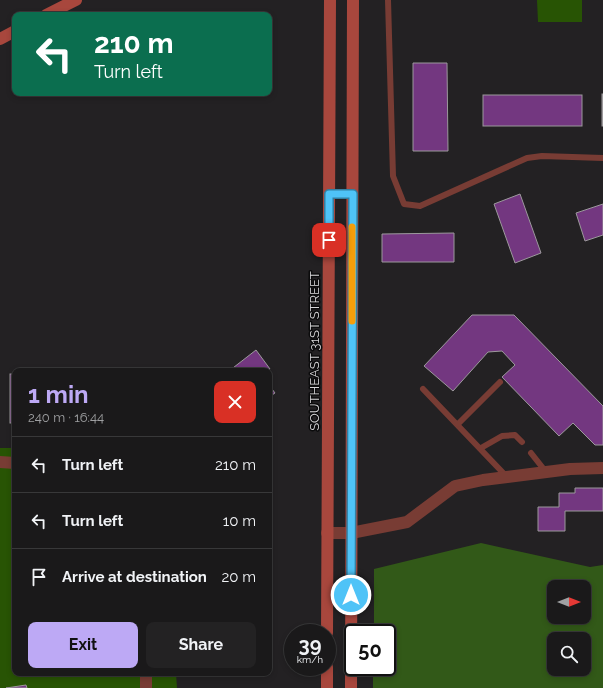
<!DOCTYPE html>
<html lang="en">
<head>
<meta charset="utf-8">
<style>
	:root { --surface:#1a191a; --page:#232223; --text:#f1f3f6; --muted:#9fa0a2; --line:#383839; --accent:#bda9f5 }
	body { margin:0; font-family:Raleway,sans-serif; background:var(--page); color:var(--text); height:100vh; display:flex; flex-direction:column; font-size:15px; white-space:nowrap }
	* { box-sizing:border-box; margin:0 }
	p { font-size:13px; color:var(--muted) }
	.icon { flex:none; width:22px; height:22px; fill:none; stroke:currentColor; stroke-width:2; stroke-linecap:round; stroke-linejoin:round }
	.map { position:relative; flex:1; overflow:hidden }
	.sheet { position:absolute; left:12px; top:368px; width:260px; height:308px; display:flex; flex-direction:column; background:var(--surface); border-radius:8px; box-shadow:0 2px 6px #0003,0 0 0 1px var(--line) }
	.sheet>* { flex:none }
	.hud { position:absolute; left:12px; top:12px; width:260px; height:84px; border-radius:8px; box-shadow:0 2px 6px #0003,0 0 0 1px var(--line); background:#0b6e4f; color:#fff; overflow:hidden }
	.needle { width:26px; rotate:90deg }
	.buttons { position:absolute; left:547px; top:580px; display:grid; gap:8px }
	.buttons a { display:grid; place-items:center; width:44px; height:44px; border-radius:8px; background:var(--surface); box-shadow:0 2px 6px #0003,0 0 0 1px var(--line); font-size:20px }
	.speed { position:absolute; left:284px; top:624px; display:flex; gap:8px; font-size:20px; font-weight:700; text-align:center }
	.speed>* { display:grid; place-content:center; width:52px; height:52px; border-radius:50%; background:var(--surface); box-shadow:0 2px 6px #0003,0 0 0 1px var(--line); line-height:1 }
	.speed small { font-size:10px; font-weight:400 }
	.speed .limit { border:2px solid #111; border-radius:6px; background:#fff; color:#111 }
	.pin { position:absolute; display:grid; place-items:center; width:34px; height:34px; color:#fff; margin:-17px; border-radius:8px; box-shadow:0 2px 6px #0006 }
	.me { position:absolute; width:44px; margin:-22px; rotate:0deg; stroke-linejoin:round; filter:drop-shadow(0 0 3px #0008) }
	.turn { display:flex; align-items:center; gap:14px; height:84px; padding:0 16px; font-size:18px }
	.turn .icon { width:52px; height:52px; stroke-width:2.5 }
	.turn b { display:block; font-size:28px; line-height:34px }
	.round { display:grid; place-items:center; flex:none; width:42px; height:42px; border-radius:8px; background:var(--page) }
	.overview { display:flex; align-items:center; justify-content:space-between; height:68px; padding:0 16px }
	h1 { font-size:24px; font-weight:700; line-height:30px; color:var(--accent) }
	.primary-button { display:flex; gap:8px; margin-top:auto; padding:8px 16px }
	.primary-button a { flex:1; height:46px; border-radius:8px; background:var(--accent); color:#111; font-size:16px; font-weight:700; line-height:46px; text-align:center }
	.primary-button a+a { background:var(--page); color:var(--text) }
	ul { padding:0; list-style:none }
	li { display:flex; align-items:center; gap:12px; height:56px; padding:0 16px; border-top:1px solid var(--line) }
	li div { flex:1 }
	li b { display:block; font-size:15px }
	li em { font-style:normal }
	.map>svg:first-child { display:block }
	.green { fill:#285404 }
	.forest { fill:#325918; fill-rule:evenodd }
	.building { fill:#733780; stroke:#9c999c }
	.lines { fill:none; stroke-linecap:round; stroke-linejoin:round }
	.lane { stroke:#783c34; stroke-width:6 }
	.street { stroke:#783c34; stroke-width:12 }
	.secondary { stroke:#a8473d; stroke-width:12 }
	.route-casing { stroke:#337fa1; stroke-width:10 }
	.route { stroke:#4fc3f7; stroke-width:7 }
	.slow { stroke:#f59e0b; stroke-width:7 }
	.labels { text-anchor:middle; stroke-width:3; stroke-linejoin:round; paint-order:stroke }
	.street-label { font-size:13px; fill:#d8d7d9; stroke:#0b0b0c }
</style>
</head>
<body>
<div class="map">
<svg width="603" height="688" viewBox="0 0 603 688">
	<rect width="100%" height="100%" fill="#232123"/>
	<g class="green">
		<polygon points="537,0 582,0 582,22 538,22"/>
		<polygon points="0,448 15,448 15,673 176,673 177,688 0,688"/>
	</g>
	<path class="forest" d="M481,543L590,567L603,565V688H373V667H387V633H374V569ZM554,587H584V617H554ZM554,639H584V669H554Z"/>
	<g class="building">
		<polygon points="413,63 447,63 448,151 413,151"/>
		<rect x="602" y="94" width="1" height="32"/>
		<rect x="483" y="95" width="99" height="31"/>
		<polygon points="520,194 541,253 515,263 494,204"/>
		<polygon points="603,204 603,235 585,241 576,213"/>
		<polygon points="454,233 454,262 382,262 382,234"/>
		<polygon points="472,315 514,315 603,406 603,445 595,445 573,423 559,436 502,377 515,365 502,351 488,352 453,391 424,366"/>
		<polygon points="256,350 270,369 268,371 229,371"/>
		<rect x="10" y="374" width="5" height="49"/>
		<polygon points="269,385 275,393 269,397"/>
		<polygon points="575,488 603,488 603,511 565,511 565,531 538,531 538,507 559,507 559,493 575,493"/>
		<polygon points="26,685 27,688 6,688"/>
	</g>
	<g class="lines">
		<g class="lane">
			<polyline points="388,0 393,176 404,204 420,206 527,158 542,156 603,158"/>
			<polyline points="329,194 353,194"/>
			<polyline points="423,389 507,477"/>
			<polyline points="458,424 500,382"/>
			<polyline points="481,448 502,436 515,435 522,442"/>
			<polyline points="531,453 546,472"/>
		</g>
		<g class="street">
			<polyline points="0,462 15,463"/>
			<polyline points="327,533 351,533 407,522 455,486 483,480 570,469 603,468"/>
			<polyline points="146,688 146,673"/>
		</g>
		<g class="secondary">
			<polyline points="46,15 76,0"/>
			<polyline points="0,39 15,31"/>
			<polyline points="327,633 330,0"/>
			<polyline points="327,688 327,667"/>
			<polyline points="351,688 353,0"/>
		</g>
	</g>
	<g class="lines">
		<defs>
			<polyline id="route" points="329,240 329,194 353,194 351,595"/>
		</defs>
		<use href="#route" class="route-casing"/>
		<use href="#route" class="route"/>
		<polyline class="slow" points="352,321 352,227"/>
	</g>
	<g class="labels">
		<g class="street-label">
			<text transform="translate(314 351) rotate(-90)" y="5">SOUTHEAST 31ST STREET</text>
		</g>
	</g>
</svg>
<div class="buttons">
<a><svg class="needle" viewBox="-14 -14 28 28"><path d="M0-13l5 13h-10z" fill="#e53935"/><path d="M0 13l5-13h-10z" fill="#9fa0a2"/></svg></a>
<a><svg class="icon" aria-label="search" viewBox="0 0 24 24"><circle cx="10" cy="10" r="6"/><path d="M15 15l6 6"/></svg></a>
</div>
<div class="speed"><div>39<small>km/h</small></div><div class="limit">50</div></div>
<div class="pin" style="left:329px;top:240px;background:#d93025"><svg class="icon" aria-label="arrive" viewBox="0 0 24 24"><path d="M6 21V4h12l-3 4 3 4H6"/></svg></div>
<svg class="me" style="left:351px;top:595px" viewBox="-20 -20 40 40"><circle r="17" fill="#4fc3f7" stroke="#fff" stroke-width="3"/><path d="M0-11L8 9 0 5-8 9z" fill="#fff"/></svg>
<div class="hud">
<div class="turn"><svg class="icon" aria-label="left" viewBox="0 0 24 24"><path d="M17 20v-9H6M10 6l-5 5 5 5"/></svg><div><b>210 m</b>Turn left</div></div>
</div>
<section class="sheet">
<div class="overview"><div><h1>1 min</h1><p>240 m · 16:44</p></div><a class="round" style="background:#d93025;color:#fff"><svg class="icon" aria-label="close" viewBox="0 0 24 24"><path d="M6 6l12 12M18 6L6 18"/></svg></a></div>
<ul>
<li><svg class="icon" aria-label="left" viewBox="0 0 24 24"><path d="M17 20v-9H6M10 6l-5 5 5 5"/></svg><div><b>Turn left</b></div><em>210 m</em></li>
<li><svg class="icon" aria-label="left" viewBox="0 0 24 24"><path d="M17 20v-9H6M10 6l-5 5 5 5"/></svg><div><b>Turn left</b></div><em>10 m</em></li>
<li><svg class="icon" aria-label="arrive" viewBox="0 0 24 24"><path d="M6 21V4h12l-3 4 3 4H6"/></svg><div><b>Arrive at destination</b></div><em>20 m</em></li>
</ul>
<div class="primary-button"><a>Exit</a><a>Share</a></div>
</section>
</div>
</body>
</html>
